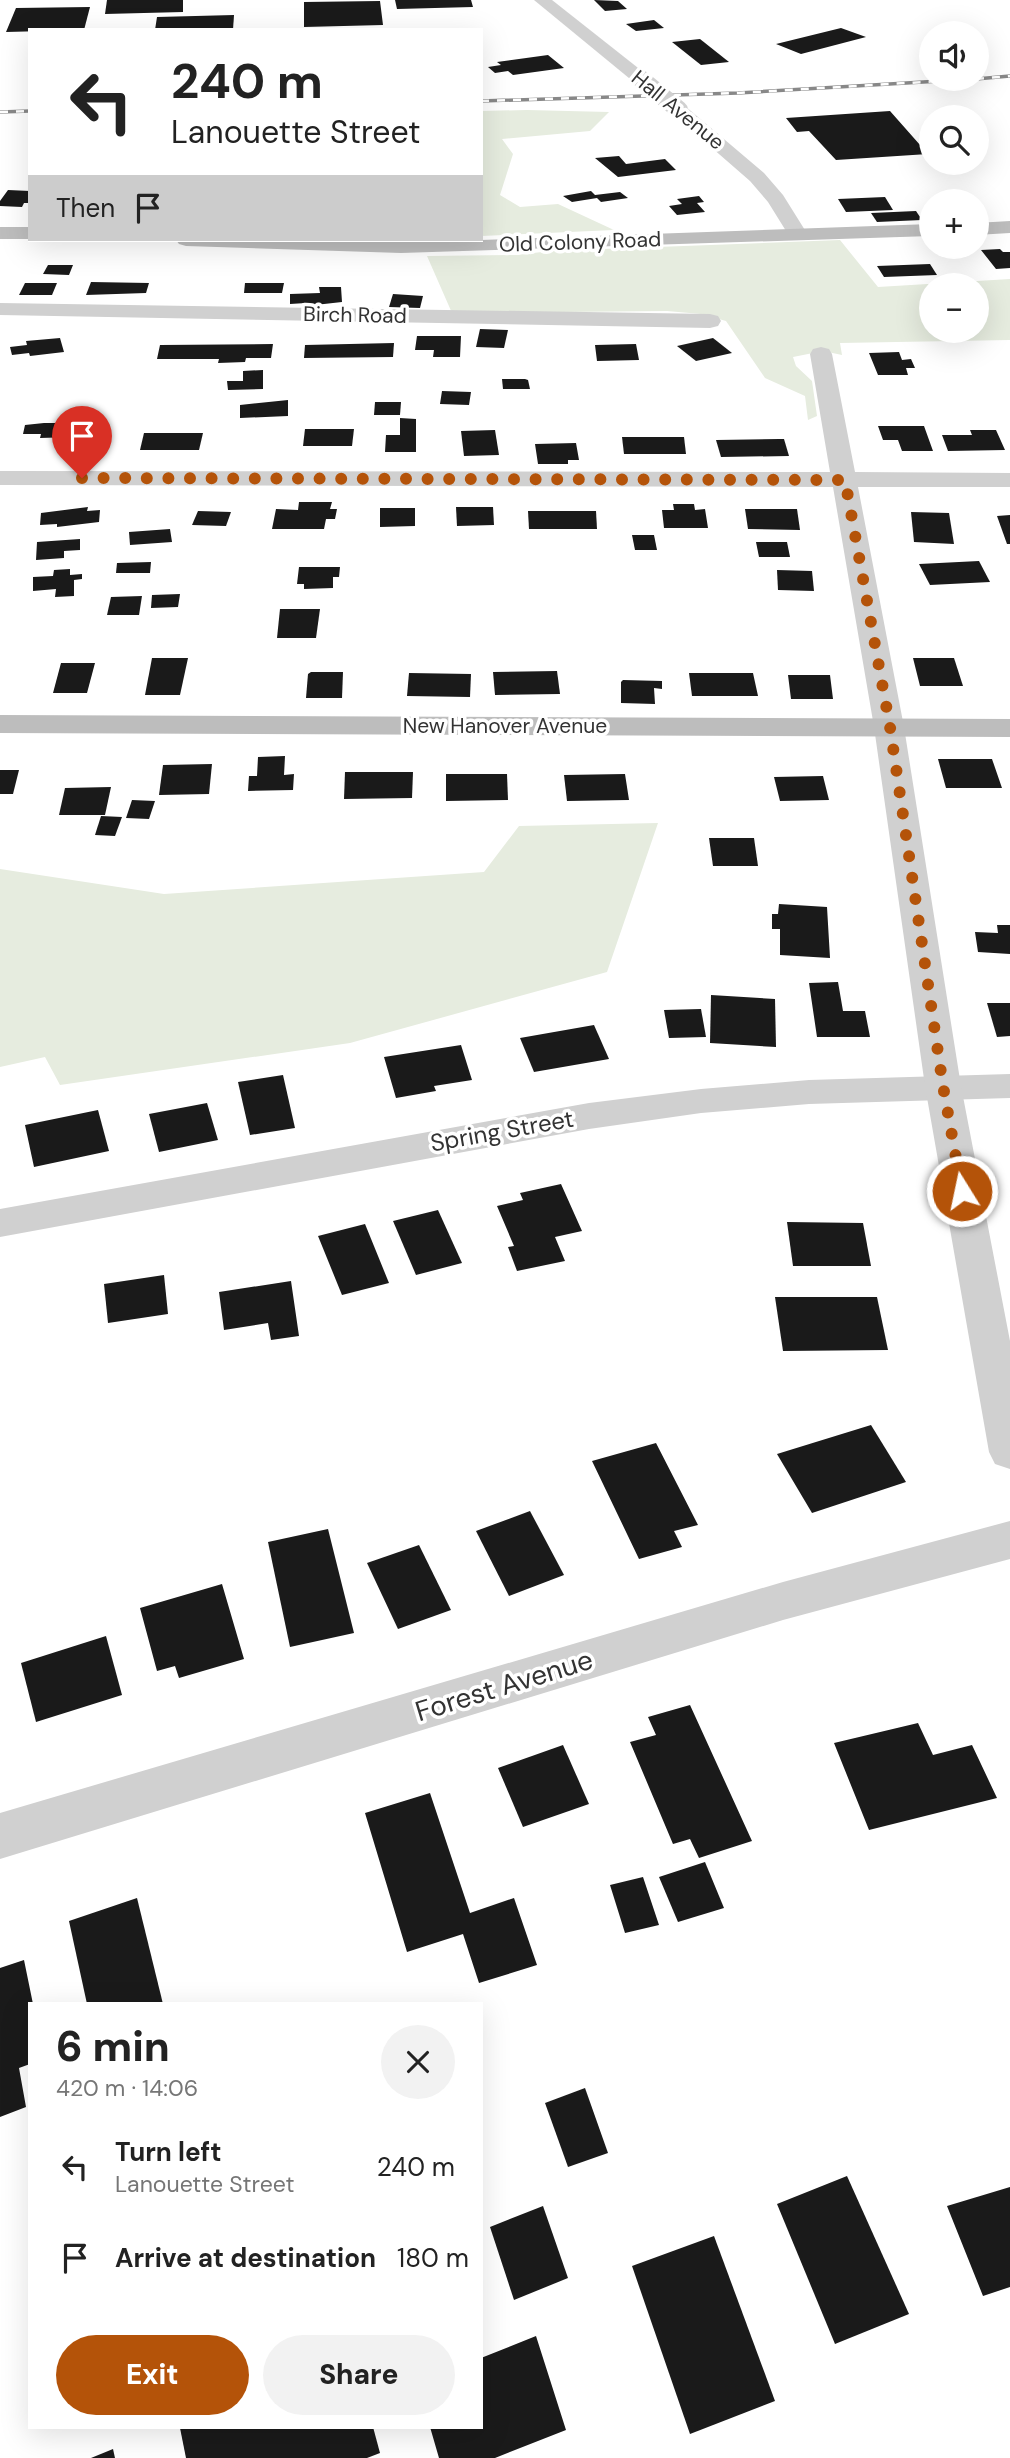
<!DOCTYPE html>
<html lang="en">
<head>
<meta charset="utf-8">
<style>
	:root { --surface:#fff; --page:#f2f2f2; --text:#222; --muted:#767676; --accent:#b45309 }
	body { margin:0; font-family:"DM Sans",sans-serif; background:var(--page); color:var(--text); height:100vh; display:flex; flex-direction:column; font-size:26px; white-space:nowrap }
	* { box-sizing:border-box; margin:0 }
	p { font-size:23px; color:var(--muted) }
	.icon { flex:none; width:38px; height:38px; fill:none; stroke:currentColor; stroke-width:2; stroke-linecap:round; stroke-linejoin:round }
	.map { position:relative; flex:1; overflow:hidden }
	.sheet { position:absolute; left:28px; top:2002px; width:455px; height:427px; display:flex; flex-direction:column; background:var(--surface); border-radius:0px; box-shadow:0 7px 28px #0002 }
	.sheet>* { flex:none }
	.banner { position:absolute; left:28px; top:28px; width:455px; height:214px; border-radius:0px; box-shadow:0 7px 28px #0002; background:#fff; color:var(--text); overflow:hidden }
	.controls { position:absolute; left:919px; top:21px; display:grid; gap:14px }
	.controls a { display:grid; place-items:center; width:70px; height:70px; border-radius:50%; background:var(--surface); box-shadow:0 7px 28px #0002; font-size:35px }
	.pin { position:absolute; display:grid; place-items:center; width:60px; height:60px; color:#fff; margin:-72px -30px; border-radius:50% 50% 50% 0; rotate:-45deg; box-shadow:0 0 7px #0007 }
	.pin .icon { rotate:45deg }
	.me { position:absolute; width:77px; margin:-38px; rotate:350deg; stroke-linejoin:round; filter:drop-shadow(0 0 5px #0008) }
	.turn { display:flex; align-items:center; gap:24px; height:147px; padding:0 28px; font-size:32px }
	.turn .icon { width:91px; height:91px; stroke-width:2.5 }
	.turn b { display:block; font-size:49px; line-height:60px }
	.then { display:flex; align-items:center; height:66px; padding:0 28px; background:#0003; gap:14px; font-size:26px }
	.round { display:grid; place-items:center; flex:none; width:74px; height:74px; border-radius:37px; background:var(--page) }
	.head { display:flex; align-items:center; justify-content:space-between; height:119px; padding:0 28px }
	h1 { font-size:42px; font-weight:800; line-height:52px }
	.button { display:flex; gap:14px; margin-top:auto; padding:14px 28px }
	.button a { flex:1; height:80px; border-radius:42px; background:var(--accent); color:#fff; font-size:28px; font-weight:800; line-height:80px; text-align:center }
	.button a+a { background:var(--page); color:var(--text) }
	ul { padding:0; list-style:none }
	li { display:flex; align-items:center; gap:21px; height:91px; padding:0 28px }
	li div { flex:1 }
	li b { display:block; font-size:26px }
	li em { font-style:normal }
	.map>svg:first-child { display:block }
	.green { fill:#e6ecdf; fill-rule:evenodd }
	.building { fill:#1a1a1a }
	.lines { fill:none; stroke-linecap:round; stroke-linejoin:round }
	.minor { fill:#d0d0d0; fill-rule:evenodd }
	.tertiary { fill:#d0d0d0; fill-rule:evenodd }
	.secondary { fill:#bdbdbd; fill-rule:evenodd }
	.rail-casing { stroke:#888; stroke-width:3.5 }
	.rail { stroke:#fff; stroke-width:2.5; stroke-dasharray:8; stroke-linecap:butt }
	.tertiary-bridge { stroke:#d0d0d0; stroke-width:18 }
	.route { stroke:#b45309; stroke-width:12; stroke-dasharray:0 21.6 }
	.labels { text-anchor:middle; stroke-width:7; stroke-linejoin:round; paint-order:stroke }
	.far-street-label { font-size:21px; fill:#333; stroke:#fff }
	.street-label { font-size:24px; fill:#333; stroke:#fff }
	.near-street-label { font-size:28px; fill:#333; stroke:#fff }
</style>
</head>
<body>
<div class="map">
<svg width="1010" height="2458" viewBox="0 0 1010 2458">
	<rect width="100%" height="100%" fill="#fff"/>
	<g class="green">
		<polygon points="527,110 609,112 590,131 502,139 513,154 500,195 520,207 558,204 614,230 481,236 481,111"/>
		<path d="M840,240L878,287L1010,279V340L840,343L842,355L823,351L793,357L796,366L812,381L817,416L808,420L805,396L765,378L726,321L701,314L667,311L452,313L427,256L517,255L550,251ZM931,285H976V331H931Z"/>
		<polygon points="658,823 607,972 350,1043 60,1085 45,1057 0,1067 0,869 164,894 484,872 519,826"/>
	</g>
	<g class="building">
		<polygon points="107,0 183,0 183,12 105,14"/>
		<polygon points="395,0 471,0 473,7 397,9"/>
		<polygon points="594,0 618,1 627,9 605,11"/>
		<polygon points="380,1 383,25 304,27 304,2"/>
		<polygon points="90,7 84,30 6,32 16,8"/>
		<polygon points="234,15 233,30 155,30 157,17"/>
		<polygon points="654,20 664,28 636,31 626,24"/>
		<polygon points="841,28 866,37 801,54 776,44"/>
		<polygon points="700,39 729,62 701,65 672,42"/>
		<polygon points="548,55 564,68 513,75 508,71 495,73 488,67 501,65 497,62"/>
		<polygon points="890,111 928,154 836,160 809,131 797,132 786,118"/>
		<polygon points="619,156 626,164 665,159 676,170 618,177 595,158"/>
		<polygon points="8,190 30,191 30,203 24,203 22,207 0,206 0,201"/>
		<polygon points="591,191 595,195 620,192 628,198 601,202 597,198 572,202 563,196"/>
		<polygon points="699,196 704,202 697,203 705,212 677,215 669,206 682,204 677,199"/>
		<polygon points="885,197 893,210 846,212 838,199"/>
		<polygon points="916,211 922,220 877,222 871,213"/>
		<polygon points="1000,249 1003,252 1010,252 1010,268 996,269 981,250"/>
		<polygon points="930,264 937,275 884,277 877,266"/>
		<polygon points="48,265 73,265 69,275 43,274"/>
		<polygon points="91,282 149,283 146,293 86,295"/>
		<polygon points="25,283 57,283 52,295 19,295"/>
		<polygon points="245,283 284,283 282,293 244,293"/>
		<polygon points="319,287 341,287 342,302 306,306 306,303 290,304 290,294 320,293"/>
		<polygon points="393,294 423,296 420,308 389,307"/>
		<polygon points="480,329 508,330 504,348 476,347"/>
		<polygon points="417,336 461,336 460,357 433,357 434,350 415,350"/>
		<polygon points="60,338 64,352 30,356 29,353 12,355 10,347 27,345 26,341"/>
		<polygon points="713,338 732,353 696,361 677,346"/>
		<polygon points="394,343 393,357 304,358 305,345"/>
		<polygon points="273,344 271,358 246,358 245,362 218,363 219,359 157,359 160,345"/>
		<polygon points="636,344 639,360 597,361 595,345"/>
		<polygon points="899,352 902,360 911,359 915,368 906,368 908,375 878,375 869,353"/>
		<polygon points="263,370 263,389 228,390 227,381 243,381 243,371"/>
		<polygon points="502,379 525,379 528,380 530,389 503,389"/>
		<polygon points="442,391 471,392 469,405 440,404"/>
		<polygon points="288,400 288,416 240,418 240,405"/>
		<polygon points="375,402 401,402 400,415 374,415"/>
		<polygon points="400,418 416,419 416,452 385,452 386,435 400,435"/>
		<polygon points="44,423 77,423 73,437 40,438 41,434 23,434 25,425"/>
		<polygon points="878,426 924,426 933,451 902,451 898,440 883,440"/>
		<polygon points="305,429 354,429 352,446 303,446"/>
		<polygon points="495,430 499,455 464,456 461,431"/>
		<polygon points="970,430 996,430 1005,450 948,451 942,435 972,435"/>
		<polygon points="144,433 203,433 199,450 140,450"/>
		<polygon points="622,437 684,437 686,454 624,454"/>
		<polygon points="779,439 784,439 789,456 721,457 716,440"/>
		<polygon points="576,443 579,460 568,460 568,464 538,464 535,444"/>
		<polygon points="299,502 332,502 330,509 337,509 335,519 326,519 324,529 272,529 276,509 298,510"/>
		<polygon points="673,504 694,504 695,510 705,509 708,528 664,528 662,510 674,510"/>
		<polygon points="88,507 87,511 100,510 99,522 57,527 57,524 40,525 41,513"/>
		<polygon points="456,507 493,507 494,525 457,526"/>
		<polygon points="380,508 415,508 415,526 380,527"/>
		<polygon points="745,509 797,509 800,530 748,529"/>
		<polygon points="198,511 231,512 226,526 192,525"/>
		<polygon points="528,511 596,511 597,529 529,529"/>
		<polygon points="911,512 949,513 954,544 914,542"/>
		<polygon points="1010,515 1010,544 1007,544 997,516"/>
		<polygon points="170,529 172,542 130,545 129,532"/>
		<polygon points="632,535 654,535 657,550 635,550"/>
		<polygon points="80,539 80,550 64,551 64,558 36,560 37,542"/>
		<polygon points="756,542 787,542 790,557 759,557"/>
		<polygon points="979,561 990,582 930,585 919,564"/>
		<polygon points="151,562 150,573 116,573 117,563"/>
		<polygon points="299,567 340,567 339,577 333,577 333,588 304,589 304,584 297,584"/>
		<polygon points="70,569 70,575 82,574 82,579 74,580 74,596 55,597 56,589 33,591 33,577 53,576 54,570"/>
		<polygon points="777,570 812,571 814,591 778,590"/>
		<polygon points="180,594 178,607 151,608 152,595"/>
		<polygon points="142,596 139,615 107,615 111,597"/>
		<polygon points="280,609 320,609 316,638 277,638"/>
		<polygon points="152,658 188,658 180,695 145,695"/>
		<polygon points="913,658 954,658 963,686 920,686"/>
		<polygon points="61,663 95,663 87,693 53,693"/>
		<polygon points="557,671 560,694 495,695 493,672"/>
		<polygon points="311,672 343,672 342,698 306,698 308,674"/>
		<polygon points="409,673 471,674 470,697 407,696"/>
		<polygon points="689,673 753,673 758,696 692,696"/>
		<polygon points="788,675 830,675 833,699 791,699"/>
		<polygon points="623,680 662,681 662,689 654,688 655,704 621,703 621,682"/>
		<polygon points="285,756 284,775 294,774 293,790 248,791 249,776 257,776 258,757"/>
		<polygon points="938,759 992,759 1002,788 946,788"/>
		<polygon points="212,764 209,794 159,795 163,765"/>
		<polygon points="0,770 19,770 13,794 0,794"/>
		<polygon points="345,772 413,772 412,798 344,799"/>
		<polygon points="446,774 507,774 508,800 446,801"/>
		<polygon points="625,774 629,800 567,801 564,775"/>
		<polygon points="823,776 829,800 780,801 774,777"/>
		<polygon points="111,787 105,815 59,815 65,788"/>
		<polygon points="132,800 155,801 149,819 126,818"/>
		<polygon points="101,816 122,817 115,836 95,835"/>
		<polygon points="709,838 754,838 758,866 713,866"/>
		<polygon points="779,904 827,907 830,958 780,955 780,929 772,929 772,914 778,914"/>
		<polygon points="997,925 1010,925 1010,954 978,952 975,932 998,933"/>
		<polygon points="838,982 843,1011 865,1011 870,1037 817,1037 809,983"/>
		<polygon points="711,995 775,999 776,1047 710,1043"/>
		<polygon points="987,1003 1010,1003 1010,1036 997,1037"/>
		<polygon points="701,1009 706,1037 669,1038 664,1010"/>
		<polygon points="594,1025 609,1059 534,1072 520,1038"/>
		<polygon points="461,1045 472,1080 434,1086 436,1091 396,1098 384,1057"/>
		<polygon points="283,1075 295,1128 250,1135 238,1082"/>
		<polygon points="207,1103 218,1140 159,1152 149,1114"/>
		<polygon points="98,1110 109,1151 34,1167 25,1125"/>
		<polygon points="561,1184 582,1231 555,1237 565,1261 517,1271 508,1247 514,1246 497,1206 523,1200 520,1193"/>
		<polygon points="438,1210 462,1263 416,1275 393,1221"/>
		<polygon points="787,1222 863,1223 871,1266 793,1266"/>
		<polygon points="365,1224 389,1283 342,1295 318,1236"/>
		<polygon points="164,1275 168,1314 108,1323 104,1284"/>
		<polygon points="291,1281 299,1336 271,1340 268,1323 224,1330 219,1292"/>
		<polygon points="775,1297 877,1297 888,1350 783,1351"/>
		<polygon points="871,1425 906,1482 812,1513 777,1454"/>
		<polygon points="656,1443 698,1525 674,1531 682,1547 639,1559 592,1461"/>
		<polygon points="530,1511 564,1575 509,1596 476,1531"/>
		<polygon points="328,1529 354,1633 290,1647 268,1542"/>
		<polygon points="419,1545 451,1610 398,1629 367,1563"/>
		<polygon points="222,1584 244,1659 179,1678 175,1666 157,1671 140,1608"/>
		<polygon points="106,1636 122,1695 36,1722 21,1663"/>
		<polygon points="690,1705 752,1841 699,1858 690,1839 673,1844 630,1742 656,1735 648,1717"/>
		<polygon points="918,1723 933,1755 972,1745 997,1798 869,1830 834,1743"/>
		<polygon points="563,1745 589,1804 523,1827 498,1768"/>
		<polygon points="430,1793 470,1913 514,1898 537,1965 479,1983 463,1934 407,1952 365,1813"/>
		<polygon points="705,1862 724,1908 678,1922 659,1877"/>
		<polygon points="643,1877 659,1925 625,1933 610,1885"/>
		<polygon points="137,1898 163,2004 87,2004 69,1921"/>
		<polygon points="24,1960 33,2004 30,2004 30,2064 19,2068 26,2107 0,2117 0,1968"/>
		<polygon points="585,2088 608,2153 568,2167 545,2103"/>
		<polygon points="847,2176 909,2314 835,2344 777,2204"/>
		<polygon points="1010,2187 1010,2287 983,2296 947,2206"/>
		<polygon points="543,2206 568,2278 514,2300 490,2227"/>
		<polygon points="714,2236 775,2401 690,2434 632,2266"/>
		<polygon points="536,2336 566,2430 495,2458 439,2458 430,2427 481,2427 481,2358"/>
		<polygon points="183,2427 373,2427 380,2453 367,2458 186,2458 180,2428"/>
		<polygon points="113,2449 115,2458 91,2458"/>
	</g>
	<g class="lines">
		<g class="minor">
			<polygon points="0,303 710,314 718,316 721,321 718,326 710,328 0,315"/>
			<polygon points="821,347 829,349 832,354 855,472 1010,473 1010,487 858,487 904,727 899,733 889,736 879,733 874,727 833,487 0,485 0,471 830,472 810,354 813,349"/>
			<polygon points="1010,1074 1010,1098 809,1104 701,1113 589,1129 0,1237 0,1209 589,1103 701,1089 809,1080"/>
			<polygon points="1010,1521 1010,1559 783,1620 0,1859 0,1813 783,1582"/>
		</g>
		<g class="tertiary">
			<polygon points="534,0 552,0 647,75 650,79 647,83 635,83"/>
			<polygon points="679,105 685,106 764,173 783,195 808,235 805,239 791,239 768,202 750,181 673,114 670,110"/>
			<polygon points="889,718 899,721 904,727 961,1086 1010,1341 1010,1469 995,1464 989,1452 925,1086 874,727 879,721"/>
		</g>
		<g class="secondary">
			<polygon points="1010,221 1010,233 976,235 976,223"/>
			<polygon points="931,224 931,236 401,253 186,246 179,244 176,240 481,240"/>
			<rect x="0" y="227" width="30" height="12"/>
			<polygon points="0,715 1010,719 1010,737 0,733"/>
		</g>
		<defs>
			<g id="rail">
				<polyline points="976,79 1010,76"/>
				<polyline points="481,101 738,93 974,79"/>
				<polyline points="0,112 30,111"/>
			</g>
		</defs>
		<use href="#rail" class="rail-casing"/>
		<use href="#rail" class="rail"/>
		<polyline class="tertiary-bridge" points="641,79 679,110"/>
	</g>
	<g class="lines">
		<polyline class="route" points="82,478 845,480 890,727 943,1086 962,1191"/>
	</g>
	<g class="labels">
		<g class="far-street-label">
			<text transform="translate(678 110) rotate(39)" y="7">Hall Avenue</text>
			<text transform="translate(580 242) rotate(-2)" y="7">Old Colony Road</text>
			<text transform="translate(355 315) rotate(1)" y="7">Birch Road</text>
			<text x="505" y="733">New Hanover Avenue</text>
		</g>
		<g class="street-label">
			<text transform="translate(502 1131) rotate(-10)" y="8">Spring Street</text>
		</g>
		<g class="near-street-label">
			<text transform="translate(504 1685) rotate(-17)" y="10">Forest Avenue</text>
		</g>
	</g>
</svg>
<div class="controls">
<a><svg class="icon" aria-label="sound" viewBox="0 0 24 24"><path d="M4 9h4l5-4v14l-5-4H4zM17 9q2 3 0 6"/></svg></a>
<a><svg class="icon" aria-label="search" viewBox="0 0 24 24"><circle cx="10" cy="10" r="6"/><path d="M15 15l6 6"/></svg></a>
<a>+</a>
<a>−</a>
</div>
<div class="pin" style="left:82px;top:478px;background:#d93025"><svg class="icon" aria-label="arrive" viewBox="0 0 24 24"><path d="M6 21V4h12l-3 4 3 4H6"/></svg></div>
<svg class="me" style="left:962px;top:1191px" viewBox="-20 -20 40 40"><circle r="17" fill="#b45309" stroke="#fff" stroke-width="3"/><path d="M0-11L8 9 0 5-8 9z" fill="#fff"/></svg>
<div class="banner">
<div class="turn"><svg class="icon" aria-label="left" viewBox="0 0 24 24"><path d="M17 20v-9H6M10 6l-5 5 5 5"/></svg><div><b>240 m</b>Lanouette Street</div></div>
<div class="then">Then<svg class="icon" aria-label="arrive" viewBox="0 0 24 24"><path d="M6 21V4h12l-3 4 3 4H6"/></svg></div>
</div>
<section class="sheet">
<div class="head"><div><h1>6 min</h1><p>420 m · 14:06</p></div><a class="round"><svg class="icon" aria-label="close" viewBox="0 0 24 24"><path d="M6 6l12 12M18 6L6 18"/></svg></a></div>
<ul>
<li><svg class="icon" aria-label="left" viewBox="0 0 24 24"><path d="M17 20v-9H6M10 6l-5 5 5 5"/></svg><div><b>Turn left</b><p>Lanouette Street</p></div><em>240 m</em></li>
<li><svg class="icon" aria-label="arrive" viewBox="0 0 24 24"><path d="M6 21V4h12l-3 4 3 4H6"/></svg><div><b>Arrive at destination</b></div><em>180 m</em></li>
</ul>
<div class="button"><a>Exit</a><a>Share</a></div>
</section>
</div>
</body>
</html>
